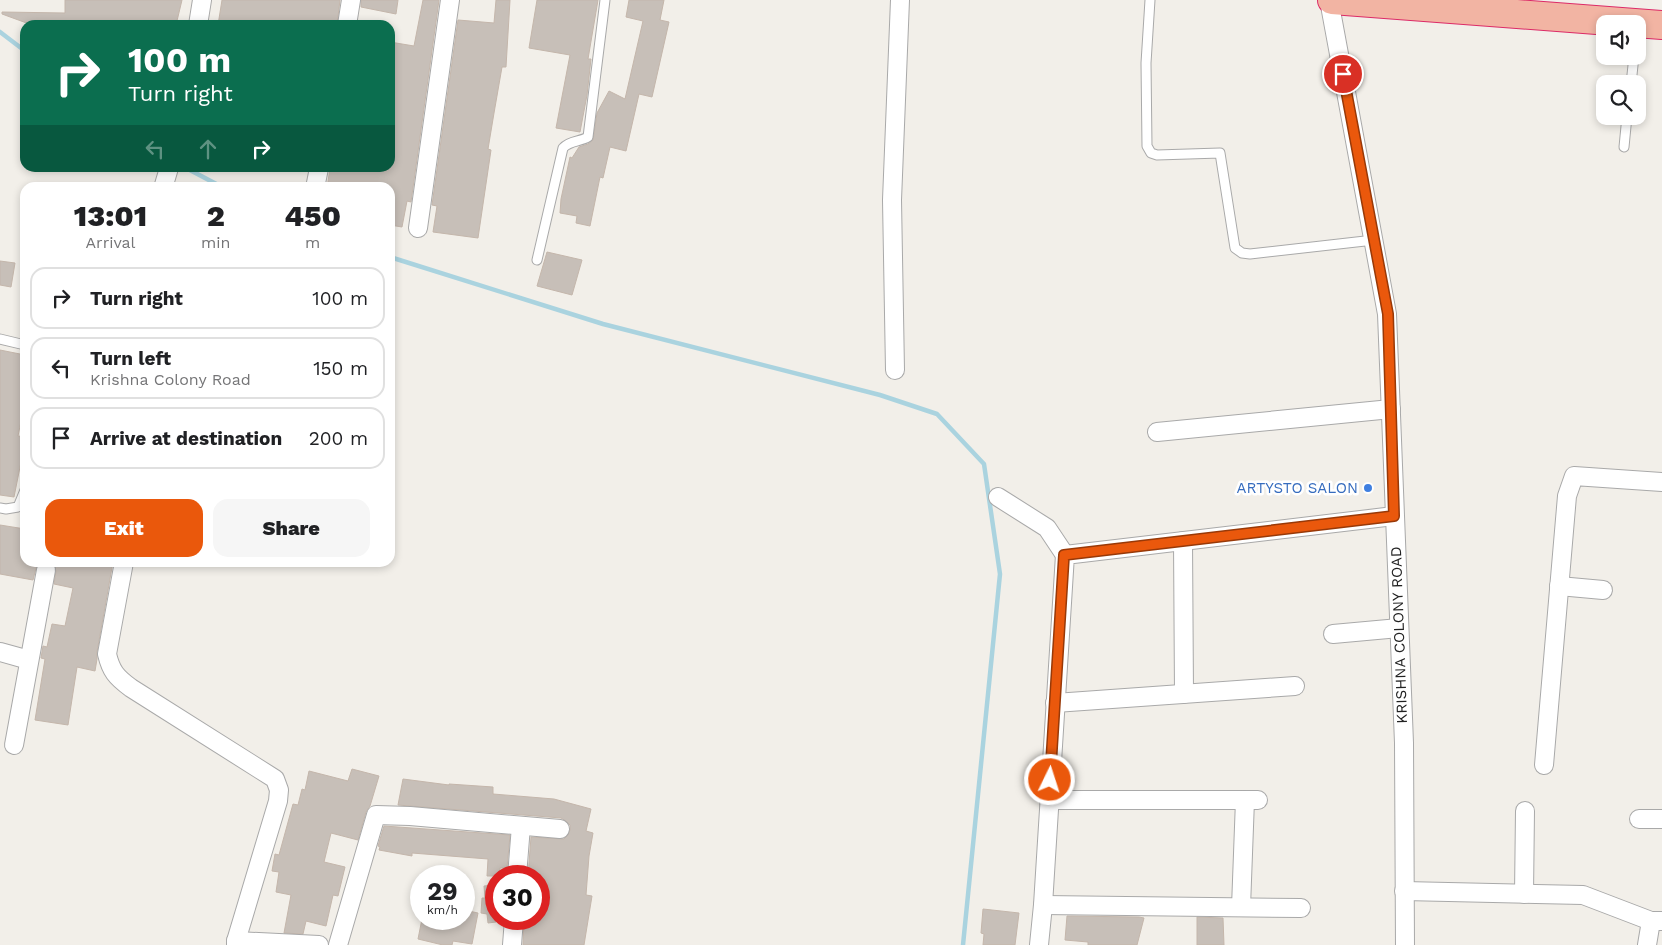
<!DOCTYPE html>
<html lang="en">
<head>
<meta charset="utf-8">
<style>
	:root { --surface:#fff; --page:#f6f6f6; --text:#202124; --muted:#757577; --line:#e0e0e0; --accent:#ea580c }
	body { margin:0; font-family:"Work Sans",sans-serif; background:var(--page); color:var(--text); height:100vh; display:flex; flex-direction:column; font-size:19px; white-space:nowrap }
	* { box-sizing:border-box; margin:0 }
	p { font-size:16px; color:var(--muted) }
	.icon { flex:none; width:28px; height:28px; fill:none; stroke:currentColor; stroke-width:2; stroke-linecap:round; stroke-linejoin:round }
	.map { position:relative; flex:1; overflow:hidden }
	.sheet { position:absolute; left:20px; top:182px; width:375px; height:385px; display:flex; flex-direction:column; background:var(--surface); border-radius:15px; box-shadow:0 2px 8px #0003 }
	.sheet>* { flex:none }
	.banner { position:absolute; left:20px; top:20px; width:375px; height:152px; border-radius:15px; box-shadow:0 2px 8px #0003; background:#0b6e4f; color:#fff; overflow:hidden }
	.tools { position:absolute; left:1596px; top:15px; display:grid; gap:10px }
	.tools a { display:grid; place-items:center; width:50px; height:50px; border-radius:10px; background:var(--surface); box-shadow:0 2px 8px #0003; font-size:25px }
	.speed { position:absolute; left:410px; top:865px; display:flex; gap:10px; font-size:25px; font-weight:700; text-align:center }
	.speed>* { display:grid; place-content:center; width:65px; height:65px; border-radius:50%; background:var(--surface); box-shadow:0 2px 8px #0003; line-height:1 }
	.speed small { font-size:12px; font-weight:400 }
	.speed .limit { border:8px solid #d22; background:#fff; color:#111 }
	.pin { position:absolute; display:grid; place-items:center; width:42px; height:42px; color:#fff; margin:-21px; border:2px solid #fff; border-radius:50%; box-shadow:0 1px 5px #0007 }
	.me { position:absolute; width:55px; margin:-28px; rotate:4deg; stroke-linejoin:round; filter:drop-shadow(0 0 4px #0008) }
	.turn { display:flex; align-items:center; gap:18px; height:105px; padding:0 25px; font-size:22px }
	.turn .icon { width:65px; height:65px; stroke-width:2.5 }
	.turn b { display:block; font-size:35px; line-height:42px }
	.lanes { display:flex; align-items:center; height:48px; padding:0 25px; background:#0003; justify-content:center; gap:25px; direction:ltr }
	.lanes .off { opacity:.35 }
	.eta { display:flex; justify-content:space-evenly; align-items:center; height:85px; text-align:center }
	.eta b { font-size:30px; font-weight:800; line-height:35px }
	.cta { display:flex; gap:10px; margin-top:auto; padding:10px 25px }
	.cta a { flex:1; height:58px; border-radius:15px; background:var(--accent); color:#fff; font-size:20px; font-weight:800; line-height:58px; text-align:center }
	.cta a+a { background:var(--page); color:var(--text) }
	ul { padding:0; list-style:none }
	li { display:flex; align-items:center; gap:15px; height:62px; margin:0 10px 8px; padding:0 15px; border:2px solid var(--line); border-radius:15px }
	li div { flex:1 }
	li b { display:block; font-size:19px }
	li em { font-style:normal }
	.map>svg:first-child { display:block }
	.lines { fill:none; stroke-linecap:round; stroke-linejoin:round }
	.stream { stroke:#aad3df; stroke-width:4.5 }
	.building { fill:#c7bfb8; stroke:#c4b6ab }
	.service-casing { stroke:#a9a9a9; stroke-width:11 }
	.minor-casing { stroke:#a9a9a9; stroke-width:20 }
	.trunk-casing { stroke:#dc2a67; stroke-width:30 }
	.service { stroke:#fff; stroke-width:9 }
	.minor { stroke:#fff; stroke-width:18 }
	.trunk { stroke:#f2b4a3; stroke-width:28 }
	.route-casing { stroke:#983908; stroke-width:12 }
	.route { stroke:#ea580c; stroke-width:9 }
	.shop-dot { fill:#3f7fe0; stroke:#fff; stroke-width:2 }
	.labels { text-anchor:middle; stroke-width:5; stroke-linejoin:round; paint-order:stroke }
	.shop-label { font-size:15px; fill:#366cbe; stroke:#fff; text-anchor:end }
	.street-label { font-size:15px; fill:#222; stroke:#fff }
</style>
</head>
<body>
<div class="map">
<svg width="1662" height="945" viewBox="0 0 1662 945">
	<rect width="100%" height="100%" fill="#f2efe9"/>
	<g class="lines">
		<g class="stream">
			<polyline points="0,32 25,51"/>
			<polyline points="186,168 224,188"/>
			<polyline points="390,257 603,324 880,395 937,414 984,464 1000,574 963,945"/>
		</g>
	</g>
	<g class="building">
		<polygon points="65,0 182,0 176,25 32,25 2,14 2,12 65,13"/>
		<polygon points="222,0 340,0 337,25 218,25"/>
		<polygon points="361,0 398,0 396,14 361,7"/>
		<polygon points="423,0 439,0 411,202 407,201 402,227 390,225 390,188 327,188 330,168 390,168 390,42 414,46"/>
		<polygon points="496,0 510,0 506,67 502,67 494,113 488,149 491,150 478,238 433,232 437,206 432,205 458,20 494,23"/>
		<polygon points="537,0 598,0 588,59 591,59 587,95 580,132 556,128 570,55 529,48"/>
		<polygon points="629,0 664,0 660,20 669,22 652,97 639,94 626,151 610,147 603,178 600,177 590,226 576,223 577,216 560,213 561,199 570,157 572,158 579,147 588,144 593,140 597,113 609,91 625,99 643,21 626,17"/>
		<polygon points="547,252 582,260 572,295 537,286"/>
		<polygon points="0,261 15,263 11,287 0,285"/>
		<polygon points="0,350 25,355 25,402 18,436 25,437 25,442 14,497 0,495"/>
		<polygon points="0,525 25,529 25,562 39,562 36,568 33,580 0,574"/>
		<polygon points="53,562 113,562 97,652 97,659 95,671 77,667 68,725 35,720 45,659 41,658 43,646 47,647 52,624 65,626 73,588 54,584 56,571"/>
		<polygon points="352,769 379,776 370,806 366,812 358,840 331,833 324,862 345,867 338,896 333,895 326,926 306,921 303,934 284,933 291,895 276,892 279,872 272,871 275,854 279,855 293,804 298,805 302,789 305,790 309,771 348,781"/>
		<polygon points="403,779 449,785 449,784 493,787 493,794 554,799 591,809 586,831 593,833 589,856 586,895 592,896 584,945 523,945 524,919 539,919 541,885 539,885 539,876 528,876 531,837 564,839 568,835 570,830 570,825 566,821 561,818 398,805"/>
		<polygon points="384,826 510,835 507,868 500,868 500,876 487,876 488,859 412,853 412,856 379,850 380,847 378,846"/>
		<polygon points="496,885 496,922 488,923 487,914 481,913 482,898 485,898 484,886"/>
		<polygon points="983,909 1019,913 1015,945 983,945 984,934 981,933"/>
		<polygon points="464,910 478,913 472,944 453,941 452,945 443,945 418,939 422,919 464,919"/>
		<polygon points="1067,916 1139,917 1144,918 1137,945 1088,945 1088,942 1065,940"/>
		<polygon points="1197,917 1223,918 1224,945 1197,945"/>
	</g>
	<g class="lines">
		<defs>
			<g id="service">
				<polyline points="1150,0 1146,63 1147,146 1151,153 1157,155 1220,153 1235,248 1242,253 1250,254 1374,240"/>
				<polyline points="1631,84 1634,56"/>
				<polyline points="1624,147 1627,116"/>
				<path d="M537,260L563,148C570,140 580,142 588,137L605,0"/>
				<polyline points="0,339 25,345"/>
				<polyline points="0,508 6,509 18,507 25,490"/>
			</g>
			<g id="minor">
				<polyline points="1329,0 1387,314 1404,743 1405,945"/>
				<polyline points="198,25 202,0"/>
				<polyline points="347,25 351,0"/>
				<polyline points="163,188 169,168"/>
				<polyline points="315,188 319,168"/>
				<polyline points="418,228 450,0"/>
				<polyline points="895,370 892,200 900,0"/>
				<polyline points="1157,432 1391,409"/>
				<polyline points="998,497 1047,528 1065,555"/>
				<polyline points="1183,541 1184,694"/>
				<path d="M124,562L107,654C111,671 116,677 131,688L275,779L279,790L278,801L236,941V945"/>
				<polyline points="1559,586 1603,590"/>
				<polyline points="1333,634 1399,628"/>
				<polyline points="0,652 29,660"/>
				<polyline points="1055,703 1295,686"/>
				<polyline points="14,745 46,570"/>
				<polyline points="1544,765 1567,496 1574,476 1662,482"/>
				<polyline points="1049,800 1258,800"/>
				<polyline points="1639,819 1662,819"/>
				<polyline points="517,876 521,826"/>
				<polyline points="1404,891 1583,895 1651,921 1662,921"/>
				<polyline points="1524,894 1525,811"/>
				<polyline points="1043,905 1301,908"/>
				<polyline points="1241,907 1245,800"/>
				<polyline points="236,941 319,945"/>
				<polyline points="338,945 376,815 410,816 560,829"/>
				<polyline points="512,945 514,919"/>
				<polyline points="1039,945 1043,905 1065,555 1394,516"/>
				<polyline points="1647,945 1651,921"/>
			</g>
			<polyline id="trunk" points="1332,0 1662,25"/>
		</defs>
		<use href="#service" class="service-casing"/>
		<use href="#minor" class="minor-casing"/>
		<use href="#trunk" class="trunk-casing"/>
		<use href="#service" class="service"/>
		<use href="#minor" class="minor"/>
		<use href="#trunk" class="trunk"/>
	</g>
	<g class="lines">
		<defs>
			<polyline id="route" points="1050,780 1064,555 1394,516 1388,314 1343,74"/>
		</defs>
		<use href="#route" class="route-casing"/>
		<use href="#route" class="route"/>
	</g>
	<circle class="shop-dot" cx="1368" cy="488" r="5"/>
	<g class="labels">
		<g class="shop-label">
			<text x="1358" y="493">ARTYSTO SALON</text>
		</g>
		<g class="street-label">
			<text transform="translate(1399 635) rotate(-92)" y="5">KRISHNA COLONY ROAD</text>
		</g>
	</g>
</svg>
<div class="tools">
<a><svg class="icon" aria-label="sound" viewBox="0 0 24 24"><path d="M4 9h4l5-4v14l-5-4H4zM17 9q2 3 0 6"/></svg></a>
<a><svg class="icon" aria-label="search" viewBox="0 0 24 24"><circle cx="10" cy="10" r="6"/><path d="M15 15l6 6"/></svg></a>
</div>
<div class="speed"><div>29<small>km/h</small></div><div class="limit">30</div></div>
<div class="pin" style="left:1343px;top:74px;background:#d93025"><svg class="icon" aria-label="arrive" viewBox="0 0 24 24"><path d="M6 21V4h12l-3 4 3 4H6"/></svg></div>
<svg class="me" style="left:1050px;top:780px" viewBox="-20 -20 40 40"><circle r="17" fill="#ea580c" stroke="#fff" stroke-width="3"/><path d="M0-11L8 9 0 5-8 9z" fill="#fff"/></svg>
<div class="banner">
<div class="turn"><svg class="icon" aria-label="right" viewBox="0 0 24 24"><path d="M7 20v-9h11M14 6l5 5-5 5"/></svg><div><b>100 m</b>Turn right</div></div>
<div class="lanes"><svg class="icon off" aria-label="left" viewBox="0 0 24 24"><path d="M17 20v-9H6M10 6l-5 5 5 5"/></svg><svg class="icon off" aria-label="ahead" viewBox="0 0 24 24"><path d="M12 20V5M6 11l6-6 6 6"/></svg><svg class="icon" aria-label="right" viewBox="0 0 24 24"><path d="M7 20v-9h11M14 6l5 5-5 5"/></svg></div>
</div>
<section class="sheet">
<div class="eta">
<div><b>13:01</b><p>Arrival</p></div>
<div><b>2</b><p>min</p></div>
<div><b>450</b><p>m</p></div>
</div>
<ul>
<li><svg class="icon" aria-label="right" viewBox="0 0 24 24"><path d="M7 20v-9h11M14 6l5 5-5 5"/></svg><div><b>Turn right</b></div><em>100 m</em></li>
<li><svg class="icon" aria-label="left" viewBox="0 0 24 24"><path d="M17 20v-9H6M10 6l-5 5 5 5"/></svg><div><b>Turn left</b><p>Krishna Colony Road</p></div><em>150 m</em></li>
<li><svg class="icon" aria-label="arrive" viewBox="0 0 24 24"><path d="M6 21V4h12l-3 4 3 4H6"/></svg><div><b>Arrive at destination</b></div><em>200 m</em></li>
</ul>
<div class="cta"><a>Exit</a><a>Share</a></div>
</section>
</div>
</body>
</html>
